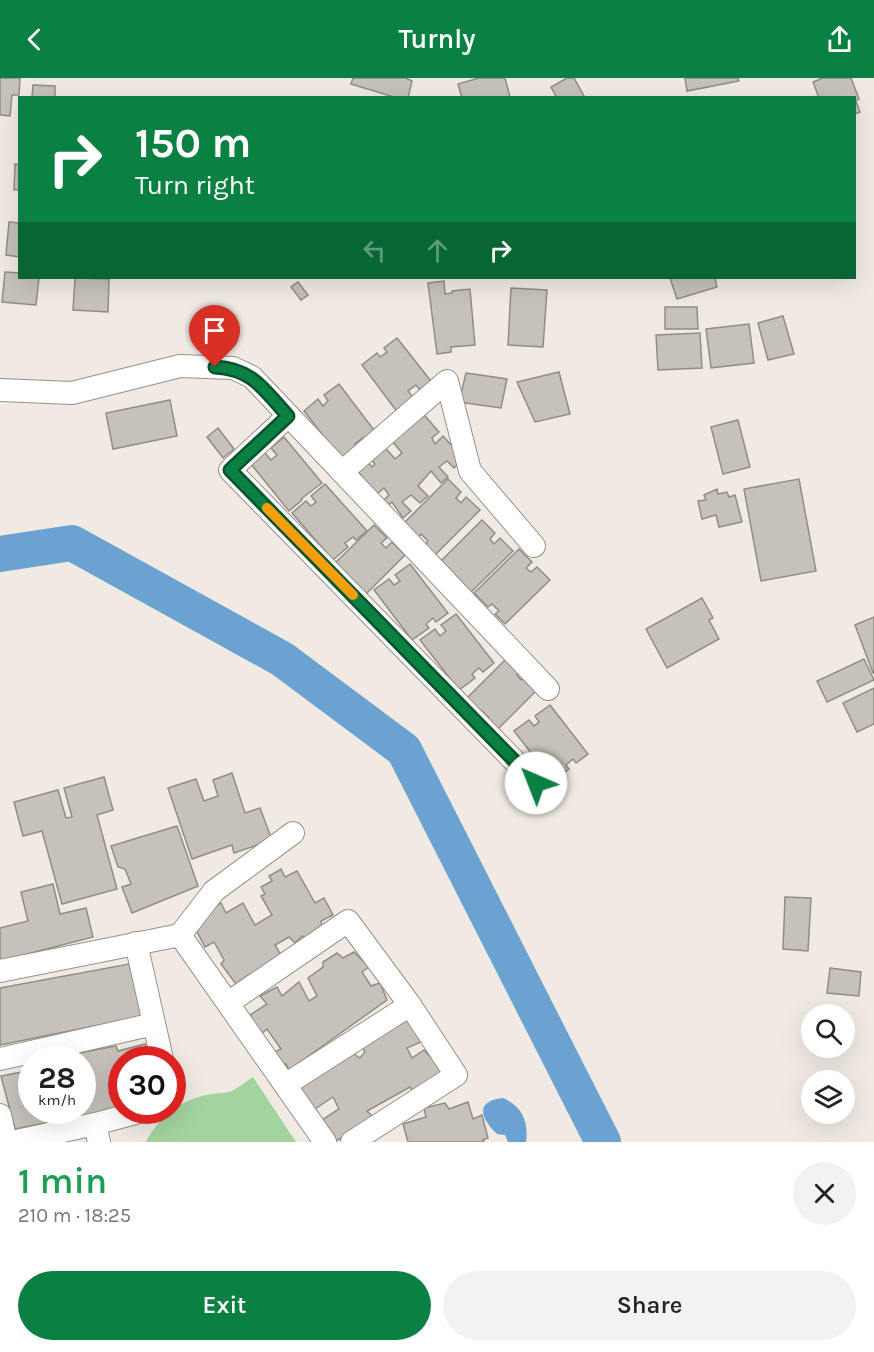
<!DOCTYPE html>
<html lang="en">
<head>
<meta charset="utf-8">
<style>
	:root { --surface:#fff; --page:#f2f2f2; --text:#222; --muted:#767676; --accent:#0b8043 }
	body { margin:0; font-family:Karla,sans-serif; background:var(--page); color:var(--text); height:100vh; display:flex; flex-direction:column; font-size:22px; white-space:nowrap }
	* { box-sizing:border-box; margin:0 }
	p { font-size:20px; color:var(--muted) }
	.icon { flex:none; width:33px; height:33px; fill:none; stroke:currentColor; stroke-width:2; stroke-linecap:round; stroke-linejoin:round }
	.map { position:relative; height:1064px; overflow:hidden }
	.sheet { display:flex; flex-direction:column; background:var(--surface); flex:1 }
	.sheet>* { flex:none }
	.guide { position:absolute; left:18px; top:18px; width:838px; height:183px; border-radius:0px; box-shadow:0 6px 24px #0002; background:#0b8043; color:#fff; overflow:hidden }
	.tools { position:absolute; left:801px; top:926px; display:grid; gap:12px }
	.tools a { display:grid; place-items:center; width:54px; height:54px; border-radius:50%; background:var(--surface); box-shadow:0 6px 24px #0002; font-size:30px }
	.speed { position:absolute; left:18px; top:968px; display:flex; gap:12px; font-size:30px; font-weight:700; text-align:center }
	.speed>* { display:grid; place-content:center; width:78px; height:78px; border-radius:50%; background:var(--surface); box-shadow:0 6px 24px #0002; line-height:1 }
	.speed small { font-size:15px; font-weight:400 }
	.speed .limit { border:9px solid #d22; background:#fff; color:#111 }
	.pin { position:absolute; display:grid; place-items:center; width:51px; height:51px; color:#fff; margin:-62px -26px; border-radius:50% 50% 50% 0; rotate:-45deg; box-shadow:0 0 6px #0007 }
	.pin .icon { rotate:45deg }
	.me { position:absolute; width:66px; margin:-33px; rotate:316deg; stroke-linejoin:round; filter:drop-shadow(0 0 4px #0008) }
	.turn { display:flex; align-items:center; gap:21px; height:126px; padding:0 18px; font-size:27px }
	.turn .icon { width:78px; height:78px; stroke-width:2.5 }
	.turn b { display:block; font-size:42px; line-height:51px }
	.lanes { display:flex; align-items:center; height:57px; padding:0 18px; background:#0003; justify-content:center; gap:30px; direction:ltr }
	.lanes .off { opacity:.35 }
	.round { display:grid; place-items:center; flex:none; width:63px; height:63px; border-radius:32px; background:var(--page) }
	.headline { display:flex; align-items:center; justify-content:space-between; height:102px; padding:0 18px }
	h1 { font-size:36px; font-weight:600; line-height:45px; color:#1e9e55 }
	.cta { display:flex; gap:12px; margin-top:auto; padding:12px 18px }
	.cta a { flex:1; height:69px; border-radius:36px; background:var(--accent); color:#fff; font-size:24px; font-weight:600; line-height:69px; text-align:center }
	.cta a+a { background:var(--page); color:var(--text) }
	header { display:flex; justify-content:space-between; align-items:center; height:78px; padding:0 18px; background:var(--accent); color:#fff; font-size:27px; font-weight:600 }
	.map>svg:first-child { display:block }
	.green { fill:#a3d49f }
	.water { fill:#6aa3d2 }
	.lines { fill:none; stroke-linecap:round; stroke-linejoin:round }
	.river { stroke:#6aa3d2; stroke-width:36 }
	.building { fill:#c6c1ba; stroke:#918d85; stroke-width:1.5 }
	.minor-casing { stroke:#96918a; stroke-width:24 }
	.minor { stroke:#fff; stroke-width:22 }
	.route-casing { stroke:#07532c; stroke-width:15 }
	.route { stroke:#0b8043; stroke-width:10 }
	.slow { stroke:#f59e0b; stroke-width:10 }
</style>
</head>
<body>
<header><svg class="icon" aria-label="back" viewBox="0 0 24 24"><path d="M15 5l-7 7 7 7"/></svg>Turnly<svg class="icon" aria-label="share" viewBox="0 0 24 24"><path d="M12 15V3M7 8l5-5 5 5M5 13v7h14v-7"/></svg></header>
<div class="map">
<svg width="874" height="1064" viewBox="0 0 874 1064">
	<rect width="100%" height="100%" fill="#f0eae3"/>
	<path class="green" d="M253,999L296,1064H146C159,1039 179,1023 206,1017C213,1015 222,1016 229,1014C237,1011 245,1004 253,999Z"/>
	<path class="water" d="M503,1020C522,1028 529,1044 526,1064H508L505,1057L497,1056C481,1041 474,1023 503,1020Z"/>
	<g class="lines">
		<polyline class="river" points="0,476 72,465 282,581 404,672 603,1064"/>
	</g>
	<g class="building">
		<polygon points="0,0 20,0 19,17 12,17 10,38 0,37"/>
		<polygon points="353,0 406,0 412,3 408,20 397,20 351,6"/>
		<polygon points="479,0 505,0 510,19 462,20 458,6"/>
		<polygon points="567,0 574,0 585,20 557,20 551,9"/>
		<polygon points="685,0 738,0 739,3 687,13"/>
		<polygon points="823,0 851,0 859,21 856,23 860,34 855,36 855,20 819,20 813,4"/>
		<polygon points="33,7 55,8 55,20 32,20"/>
		<polygon points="15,86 20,87 20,112 14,112"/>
		<polygon points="9,144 20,145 20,179 6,177"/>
		<polygon points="5,194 20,195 20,200 39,200 36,227 2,224"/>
		<polygon points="75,200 109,201 108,234 73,232"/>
		<polygon points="670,200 715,200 717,209 677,221"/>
		<polygon points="444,203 445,216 452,215 452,213 470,211 475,267 451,269 451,274 437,276 428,205"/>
		<polygon points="298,204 308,217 301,222 291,209"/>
		<polygon points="511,210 547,212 543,269 508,267"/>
		<polygon points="665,229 697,229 698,251 665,251"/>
		<polygon points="783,238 794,276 768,282 758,245"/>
		<polygon points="749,246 754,285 711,290 706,251"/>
		<polygon points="700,255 702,290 658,292 656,257"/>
		<polygon points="397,260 434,307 423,316 416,307 408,313 415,322 398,335 362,287 377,275 380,279 387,274 384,270"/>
		<polygon points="559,294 570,336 535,344 517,304"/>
		<polygon points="466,295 507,301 501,330 459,324"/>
		<polygon points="339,306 377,356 365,364 363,360 355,366 358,370 342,382 304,333 318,321 323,328 328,323 324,317"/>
		<polygon points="170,322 177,358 113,371 106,335"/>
		<polygon points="419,331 439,354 432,360 435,366 443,358 464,381 454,390 447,383 439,389 448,399 441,405 431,393 418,408 428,418 420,425 411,417 402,424 411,433 403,440 392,424 385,430 381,425 389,417 384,410 373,419 370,408 356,391 366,382 372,389 375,386 368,378 382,366 395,381 402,375 388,358 402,346 407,352 403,345"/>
		<polygon points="738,342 750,389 723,396 711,349"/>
		<polygon points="218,350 234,371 223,380 207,359"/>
		<polygon points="284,359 322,405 301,421 302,422 289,433 251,386 265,375 271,382 277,377 271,370"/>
		<polygon points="448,401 461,414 456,420 461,425 466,419 480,432 435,477 425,467 428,463 421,456 418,460 404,445"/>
		<polygon points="799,401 816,493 761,503 744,411"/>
		<polygon points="325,406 367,453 356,462 353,459 345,465 348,469 333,482 292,435 306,423 311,428 316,424 311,418"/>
		<polygon points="717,411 718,416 727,414 729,419 735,417 742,444 719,449 716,437 702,441 698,423 706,422 704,417"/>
		<polygon points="482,442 495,455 490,461 494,466 500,460 513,473 468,517 438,486"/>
		<polygon points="374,447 387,460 381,465 386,470 392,464 405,477 360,522 329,491"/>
		<polygon points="519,471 532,484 526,490 531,494 537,489 550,502 505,546 495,536 499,533 492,526 488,529 474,515"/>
		<polygon points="410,486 448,535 436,544 433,540 426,546 429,550 412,562 374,512 389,501 394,507 400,503 395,497"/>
		<polygon points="702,520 713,540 709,542 719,561 667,590 646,551"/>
		<polygon points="456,536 494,585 483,594 479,590 472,596 475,600 459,612 420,562 435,551 440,558 446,553 441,547"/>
		<polygon points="874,539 874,595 873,595 855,547"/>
		<polygon points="509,578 522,591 517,597 521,602 527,596 540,609 495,654 485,644 489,640 482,633 479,637 464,623"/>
		<polygon points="864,581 874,602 827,624 817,603"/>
		<polygon points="874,610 874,646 857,654 843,625"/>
		<polygon points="550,627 588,676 576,685 573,681 566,687 569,691 553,703 514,653 529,642 534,648 539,644 535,638"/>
		<polygon points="232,695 245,735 260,730 272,762 234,775 232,767 192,781 168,710 196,701 204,723 218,718 213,702"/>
		<polygon points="104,699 113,732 97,737 117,811 62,826 42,753 23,758 14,724 58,712 66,740 72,739 64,710"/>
		<polygon points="177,748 198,808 132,835 122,809 131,806 125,791 118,789 111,768"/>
		<polygon points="281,791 285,799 297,793 315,825 324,820 333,837 321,843 323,854 307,862 302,858 295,865 289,859 275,867 281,877 254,902 247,898 236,906 221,886 224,882 214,864 205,869 194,848 202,835 221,825 226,835 243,825 255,847 272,837 261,818 265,816 261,809 272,803 269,798"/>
		<polygon points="53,806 60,836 86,830 93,859 0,883 0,850 28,843 21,814"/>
		<polygon points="785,819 811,820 808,873 783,871"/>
		<polygon points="354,874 369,889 362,894 371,908 380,905 387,922 289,992 286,986 281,988 272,975 281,971 267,951 261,956 250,937 267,926 260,918 277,909 282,918 299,904 309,923 317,918 308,900 323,889 323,884 337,875 343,880"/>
		<polygon points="129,886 144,938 0,967 0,910"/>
		<polygon points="830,890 861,894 859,918 827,915"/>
		<polygon points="405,938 423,963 407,970 412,980 424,972 448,998 415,1016 410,1009 367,1033 375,1041 334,1064 322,1042 339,1031 333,1019 312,1033 295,1006 354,976 360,980 365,974 362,968"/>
		<polygon points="145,966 148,981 122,981 122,1030 15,1051 1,998 32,992 32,1032 82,1032 82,981 47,981 116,968 118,973"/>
		<polygon points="468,1024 473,1041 482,1037 488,1060 483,1062 484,1064 408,1064 403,1046 426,1039 424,1030 445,1025 449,1031"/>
	</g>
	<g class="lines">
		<defs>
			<g id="minor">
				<polyline points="0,312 72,315 180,288 233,290 252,299 548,611"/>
				<polyline points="288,338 230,392 536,705"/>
				<polyline points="342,394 447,303 470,393 534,468"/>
				<polyline points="180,857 214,813 293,755"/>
				<polyline points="136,865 162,981"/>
				<polyline points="0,893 180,857 325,1064"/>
				<polyline points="228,925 348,843 410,927"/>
				<polyline points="0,981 154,946"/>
				<polyline points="285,1007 410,927 456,997 352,1064"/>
				<polyline points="0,1037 6,1064"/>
				<polyline points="12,1064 95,1046"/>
				<polyline points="99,1064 95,1046 147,1032"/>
			</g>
		</defs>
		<use href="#minor" class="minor-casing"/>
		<use href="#minor" class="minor"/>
	</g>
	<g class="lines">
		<defs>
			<path id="route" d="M215,289C253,291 264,312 288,338L230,392L536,705"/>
		</defs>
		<use href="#route" class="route-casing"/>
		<use href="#route" class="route"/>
		<polyline class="slow" points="267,430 353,517"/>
	</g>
</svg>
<div class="tools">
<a><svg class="icon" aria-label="search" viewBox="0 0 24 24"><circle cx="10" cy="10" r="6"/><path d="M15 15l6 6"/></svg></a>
<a><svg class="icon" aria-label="layers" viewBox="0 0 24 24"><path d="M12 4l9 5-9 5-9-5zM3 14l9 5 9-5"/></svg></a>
</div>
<div class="speed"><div>28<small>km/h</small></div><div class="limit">30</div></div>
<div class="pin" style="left:215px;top:289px;background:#d93025"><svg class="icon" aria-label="arrive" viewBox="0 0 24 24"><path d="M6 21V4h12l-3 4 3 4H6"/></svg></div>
<svg class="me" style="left:536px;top:705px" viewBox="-20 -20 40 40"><circle r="19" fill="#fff"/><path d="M0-13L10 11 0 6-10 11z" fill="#0b8043"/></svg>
<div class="guide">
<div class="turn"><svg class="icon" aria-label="right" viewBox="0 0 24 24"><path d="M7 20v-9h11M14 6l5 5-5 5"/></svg><div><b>150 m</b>Turn right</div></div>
<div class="lanes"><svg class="icon off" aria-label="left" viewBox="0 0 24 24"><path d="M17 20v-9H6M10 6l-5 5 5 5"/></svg><svg class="icon off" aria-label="ahead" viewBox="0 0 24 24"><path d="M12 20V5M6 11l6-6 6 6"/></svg><svg class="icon" aria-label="right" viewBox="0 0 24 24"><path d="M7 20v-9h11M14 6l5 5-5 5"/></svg></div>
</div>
</div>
<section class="sheet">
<div class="headline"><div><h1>1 min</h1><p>210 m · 18:25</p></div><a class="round"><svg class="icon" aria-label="close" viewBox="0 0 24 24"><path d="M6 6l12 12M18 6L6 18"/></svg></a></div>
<div class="cta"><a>Exit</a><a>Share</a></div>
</section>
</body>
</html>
